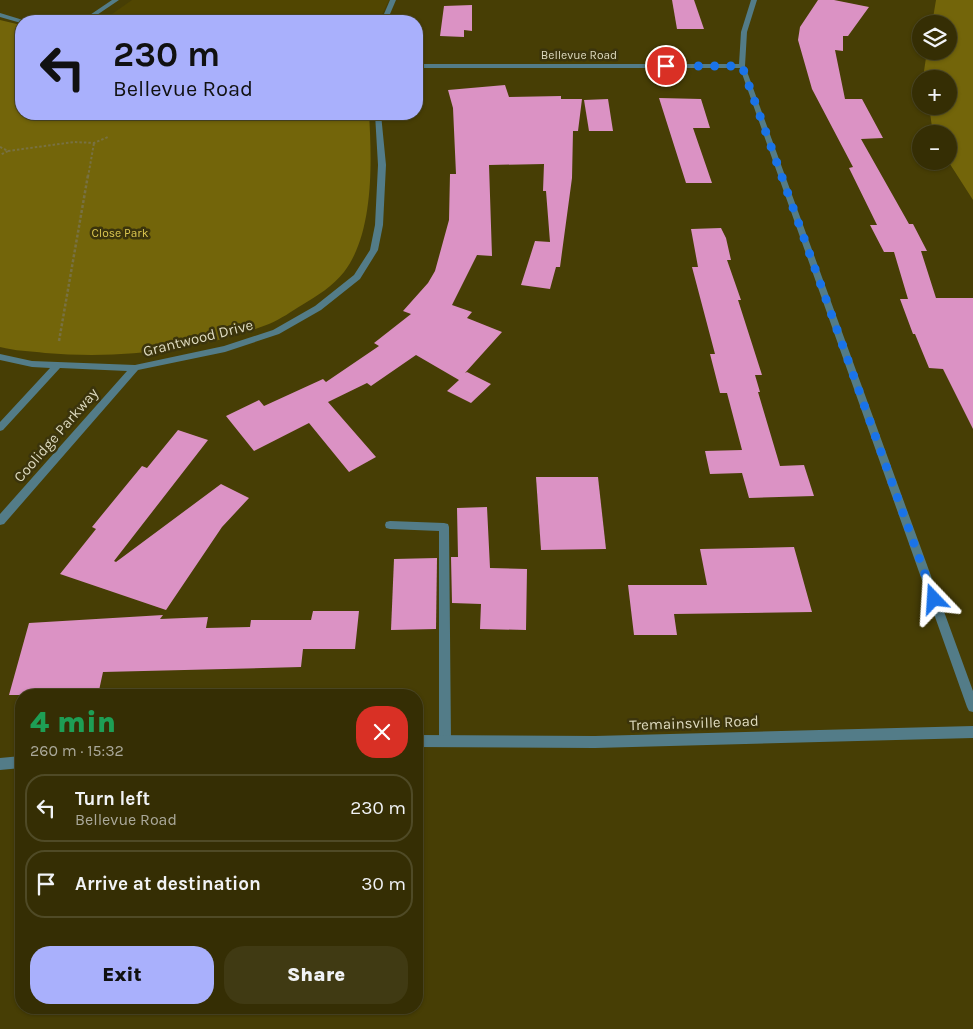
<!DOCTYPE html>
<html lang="en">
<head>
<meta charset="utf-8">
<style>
	:root { --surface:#352e04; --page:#403a13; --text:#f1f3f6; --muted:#aaa89a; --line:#4f4a26; --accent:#a9b0fc }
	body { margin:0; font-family:Karla,sans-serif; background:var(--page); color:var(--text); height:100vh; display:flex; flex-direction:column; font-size:19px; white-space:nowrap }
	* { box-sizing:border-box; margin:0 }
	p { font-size:16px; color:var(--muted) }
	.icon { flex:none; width:28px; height:28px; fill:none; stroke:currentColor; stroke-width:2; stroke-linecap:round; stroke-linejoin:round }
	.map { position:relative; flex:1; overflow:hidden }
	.panel { position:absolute; left:15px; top:689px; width:408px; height:325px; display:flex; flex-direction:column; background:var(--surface); border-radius:20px; box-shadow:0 1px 4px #0004,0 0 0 1px var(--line) }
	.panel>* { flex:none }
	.guide { position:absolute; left:15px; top:15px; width:408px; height:105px; border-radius:20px; box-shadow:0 1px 4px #0004,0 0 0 1px var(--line); background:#a9b0fc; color:#111; overflow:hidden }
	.buttons { position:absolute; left:912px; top:15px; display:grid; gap:10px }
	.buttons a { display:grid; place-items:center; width:45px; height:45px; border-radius:50%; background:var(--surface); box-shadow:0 1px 4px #0004,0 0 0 1px var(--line); font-size:25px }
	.pin { position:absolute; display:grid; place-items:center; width:42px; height:42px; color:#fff; margin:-21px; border:2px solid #fff; border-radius:50%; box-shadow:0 1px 5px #0007 }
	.me { position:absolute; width:55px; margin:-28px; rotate:340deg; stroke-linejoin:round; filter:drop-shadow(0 0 4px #0008) }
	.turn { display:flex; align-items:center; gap:18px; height:105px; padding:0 15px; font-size:22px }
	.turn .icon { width:65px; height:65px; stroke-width:2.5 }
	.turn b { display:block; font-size:35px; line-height:42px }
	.round { display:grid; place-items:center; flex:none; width:52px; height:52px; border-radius:20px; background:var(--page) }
	.overview { display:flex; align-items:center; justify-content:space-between; height:85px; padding:0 15px }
	h1 { font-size:30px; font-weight:800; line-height:38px; color:#1e9e55 }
	.cta { display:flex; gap:10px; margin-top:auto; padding:10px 15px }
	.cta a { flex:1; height:58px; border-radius:20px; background:var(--accent); color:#111; font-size:20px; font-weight:800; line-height:58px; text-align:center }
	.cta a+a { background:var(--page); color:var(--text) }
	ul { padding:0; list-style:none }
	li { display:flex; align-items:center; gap:15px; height:68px; margin:0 10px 8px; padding:0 5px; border:2px solid var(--line); border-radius:20px }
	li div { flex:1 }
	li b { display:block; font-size:19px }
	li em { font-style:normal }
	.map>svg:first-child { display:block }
	.built { fill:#514601 }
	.green { fill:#73650a }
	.building { fill:#db92c4 }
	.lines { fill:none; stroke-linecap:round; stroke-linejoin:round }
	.path-far1 { stroke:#787142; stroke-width:2; stroke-dasharray:2.5 2; stroke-linecap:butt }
	.path { stroke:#787142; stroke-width:2.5; stroke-dasharray:3 2; stroke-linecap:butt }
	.service { fill:#537c88; fill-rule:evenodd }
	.minor { fill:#537c88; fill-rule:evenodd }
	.tertiary { fill:#537c88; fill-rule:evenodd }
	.route { stroke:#1a73e8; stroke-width:9; stroke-dasharray:0 16.2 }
	.labels { text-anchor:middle; stroke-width:5; stroke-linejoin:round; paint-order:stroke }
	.far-street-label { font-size:12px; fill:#dedabf; stroke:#3b340c }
	.far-park-label { font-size:12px; fill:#dcc750; stroke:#3b340c }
	.street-label { font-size:15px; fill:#dedabf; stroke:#3b340c }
</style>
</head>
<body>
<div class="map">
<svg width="973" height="1029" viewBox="0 0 973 1029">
	<rect width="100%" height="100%" fill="#473e05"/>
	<polygon class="built" points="132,0 389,0 379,21 102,21"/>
	<g class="green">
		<polygon points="936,0 973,0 973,200 948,161 949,134 933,134 929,106 949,106 949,79 925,79 924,71 927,51 949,51 949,24 932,24"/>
		<path d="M0,20L21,25V114H369C372,161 374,233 344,272C333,286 317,296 302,305C292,311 281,319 269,324C199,351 120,359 45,353C30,351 15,351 0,347Z"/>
	</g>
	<g class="building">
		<polygon points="672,0 694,0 704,29 677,29"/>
		<polygon points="818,0 834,0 869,7 848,36 843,36 843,51 835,50 845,99 862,99 883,138 861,139 909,224 913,224 927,251 921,251 936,298 973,298 973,429 943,369 929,368 915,334 913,334 900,299 908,299 894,252 884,252 870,225 877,225 849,168 853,167 812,89 798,40 800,27"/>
		<polygon points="472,5 472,31 464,30 464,37 440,36 444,6"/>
		<polygon points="505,85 509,97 561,96 561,99 582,99 578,131 573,131 572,178 560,267 556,267 550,289 521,285 535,241 550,242 546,191 543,191 544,164 489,165 492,256 477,255 452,305 472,312 467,318 502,332 465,373 467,372 491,384 471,403 447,391 459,380 416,355 371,386 367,383 328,402 376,457 349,472 309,423 254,451 226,416 259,400 264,406 323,379 326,382 379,346 374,343 411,314 403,311 428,283 435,271 449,220 450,174 456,174 453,108 448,90"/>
		<polygon points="659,98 701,99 710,128 693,128 712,183 686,183"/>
		<polygon points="608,99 613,131 589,131 584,100"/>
		<polygon points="721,228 726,238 731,260 727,260 741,300 738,300 762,375 755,375 760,392 758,392 780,466 804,465 814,496 749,498 742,473 710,474 705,451 742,450 727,393 720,393 710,354 715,354 692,267 698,267 691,229"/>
		<polygon points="178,430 208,440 114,561 116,562 221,484 249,498 222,527 166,610 60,574 96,529 92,527 119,494 142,466 147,468"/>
		<polygon points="536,477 598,477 606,549 541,550"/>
		<polygon points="487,507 490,568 527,569 526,630 480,629 481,604 452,603 451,557 458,557 457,508"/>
		<polygon points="794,547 812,612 674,614 677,635 634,635 628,585 707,585 700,549"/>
		<polygon points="437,558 436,629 391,630 394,559"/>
		<polygon points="313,611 359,611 355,649 303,649 301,667 103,672 98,695 9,695 29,623 163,615 160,619 208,617 206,628 250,627 251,620 311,620"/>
	</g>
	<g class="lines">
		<g class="path-far1">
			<polyline points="0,147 8,151 0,155"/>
			<polyline points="8,151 74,142 94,143 108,137"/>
			<polyline points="88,177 94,143"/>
		</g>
		<polyline class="path" points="59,341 88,175"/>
		<g class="service">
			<polygon points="112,0 119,0 88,21 81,21"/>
			<polygon points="390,521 444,523 448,524 449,527 451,741 449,745 445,747 441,745 439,741 439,531 390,529 386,528 385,525 386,522"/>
		</g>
		<g class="minor">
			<polygon points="390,0 396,0 387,21 381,21"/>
			<polygon points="751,0 757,0 747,32 745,66 973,691 973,712 969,711 967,707 740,68 416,68 416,64 739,64 741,32"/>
			<polygon points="0,13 23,20 24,21 21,23 0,17"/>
			<polygon points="375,114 381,114 386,165 383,225 378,250 360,279 321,310 279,334 225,352 138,370 4,524 0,525 0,514 127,371 60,368 3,430 0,431 0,422 50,368 32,367 0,360 0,354 32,361 135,365 224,346 273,330 315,306 354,275 370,250 375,225 378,165"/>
		</g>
		<g class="tertiary">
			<polygon points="973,726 973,738 595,748 416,747 416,735 595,736"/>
			<polygon points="21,756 21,768 0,770 0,758"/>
		</g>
	</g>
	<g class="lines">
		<polyline class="route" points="666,66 742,66 934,599"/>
	</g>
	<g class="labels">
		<g class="far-street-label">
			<text x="579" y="59">Bellevue Road</text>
		</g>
		<g class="far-park-label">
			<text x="120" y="237">Close Park</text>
		</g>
		<g class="street-label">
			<text transform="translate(198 338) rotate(-14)" y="5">Grantwood Drive</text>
			<text transform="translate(56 435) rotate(-49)" y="5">Coolidge Parkway</text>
			<text transform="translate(694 723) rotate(-2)" y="5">Tremainsville Road</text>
		</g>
	</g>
</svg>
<div class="buttons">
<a><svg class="icon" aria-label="layers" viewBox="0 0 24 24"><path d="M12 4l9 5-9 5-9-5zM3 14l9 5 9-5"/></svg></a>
<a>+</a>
<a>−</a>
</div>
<div class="pin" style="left:666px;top:66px;background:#d93025"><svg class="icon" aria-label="arrive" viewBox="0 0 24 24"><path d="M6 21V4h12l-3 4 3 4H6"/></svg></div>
<svg class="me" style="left:934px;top:599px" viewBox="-20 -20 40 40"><path d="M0-17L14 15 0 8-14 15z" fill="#1a73e8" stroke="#fff" stroke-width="4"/></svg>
<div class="guide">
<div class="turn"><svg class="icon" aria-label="left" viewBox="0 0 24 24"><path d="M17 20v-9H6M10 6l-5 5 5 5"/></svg><div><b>230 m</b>Bellevue Road</div></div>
</div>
<section class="panel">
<div class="overview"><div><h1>4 min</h1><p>260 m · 15:32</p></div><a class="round" style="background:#d93025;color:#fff"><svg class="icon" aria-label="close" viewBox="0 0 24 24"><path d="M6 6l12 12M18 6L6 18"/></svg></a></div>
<ul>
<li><svg class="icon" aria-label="left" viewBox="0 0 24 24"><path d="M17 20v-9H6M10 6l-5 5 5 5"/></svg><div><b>Turn left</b><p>Bellevue Road</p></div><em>230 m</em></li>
<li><svg class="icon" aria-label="arrive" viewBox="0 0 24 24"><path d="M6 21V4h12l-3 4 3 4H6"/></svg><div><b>Arrive at destination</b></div><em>30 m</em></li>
</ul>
<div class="cta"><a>Exit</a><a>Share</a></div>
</section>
</div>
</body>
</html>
